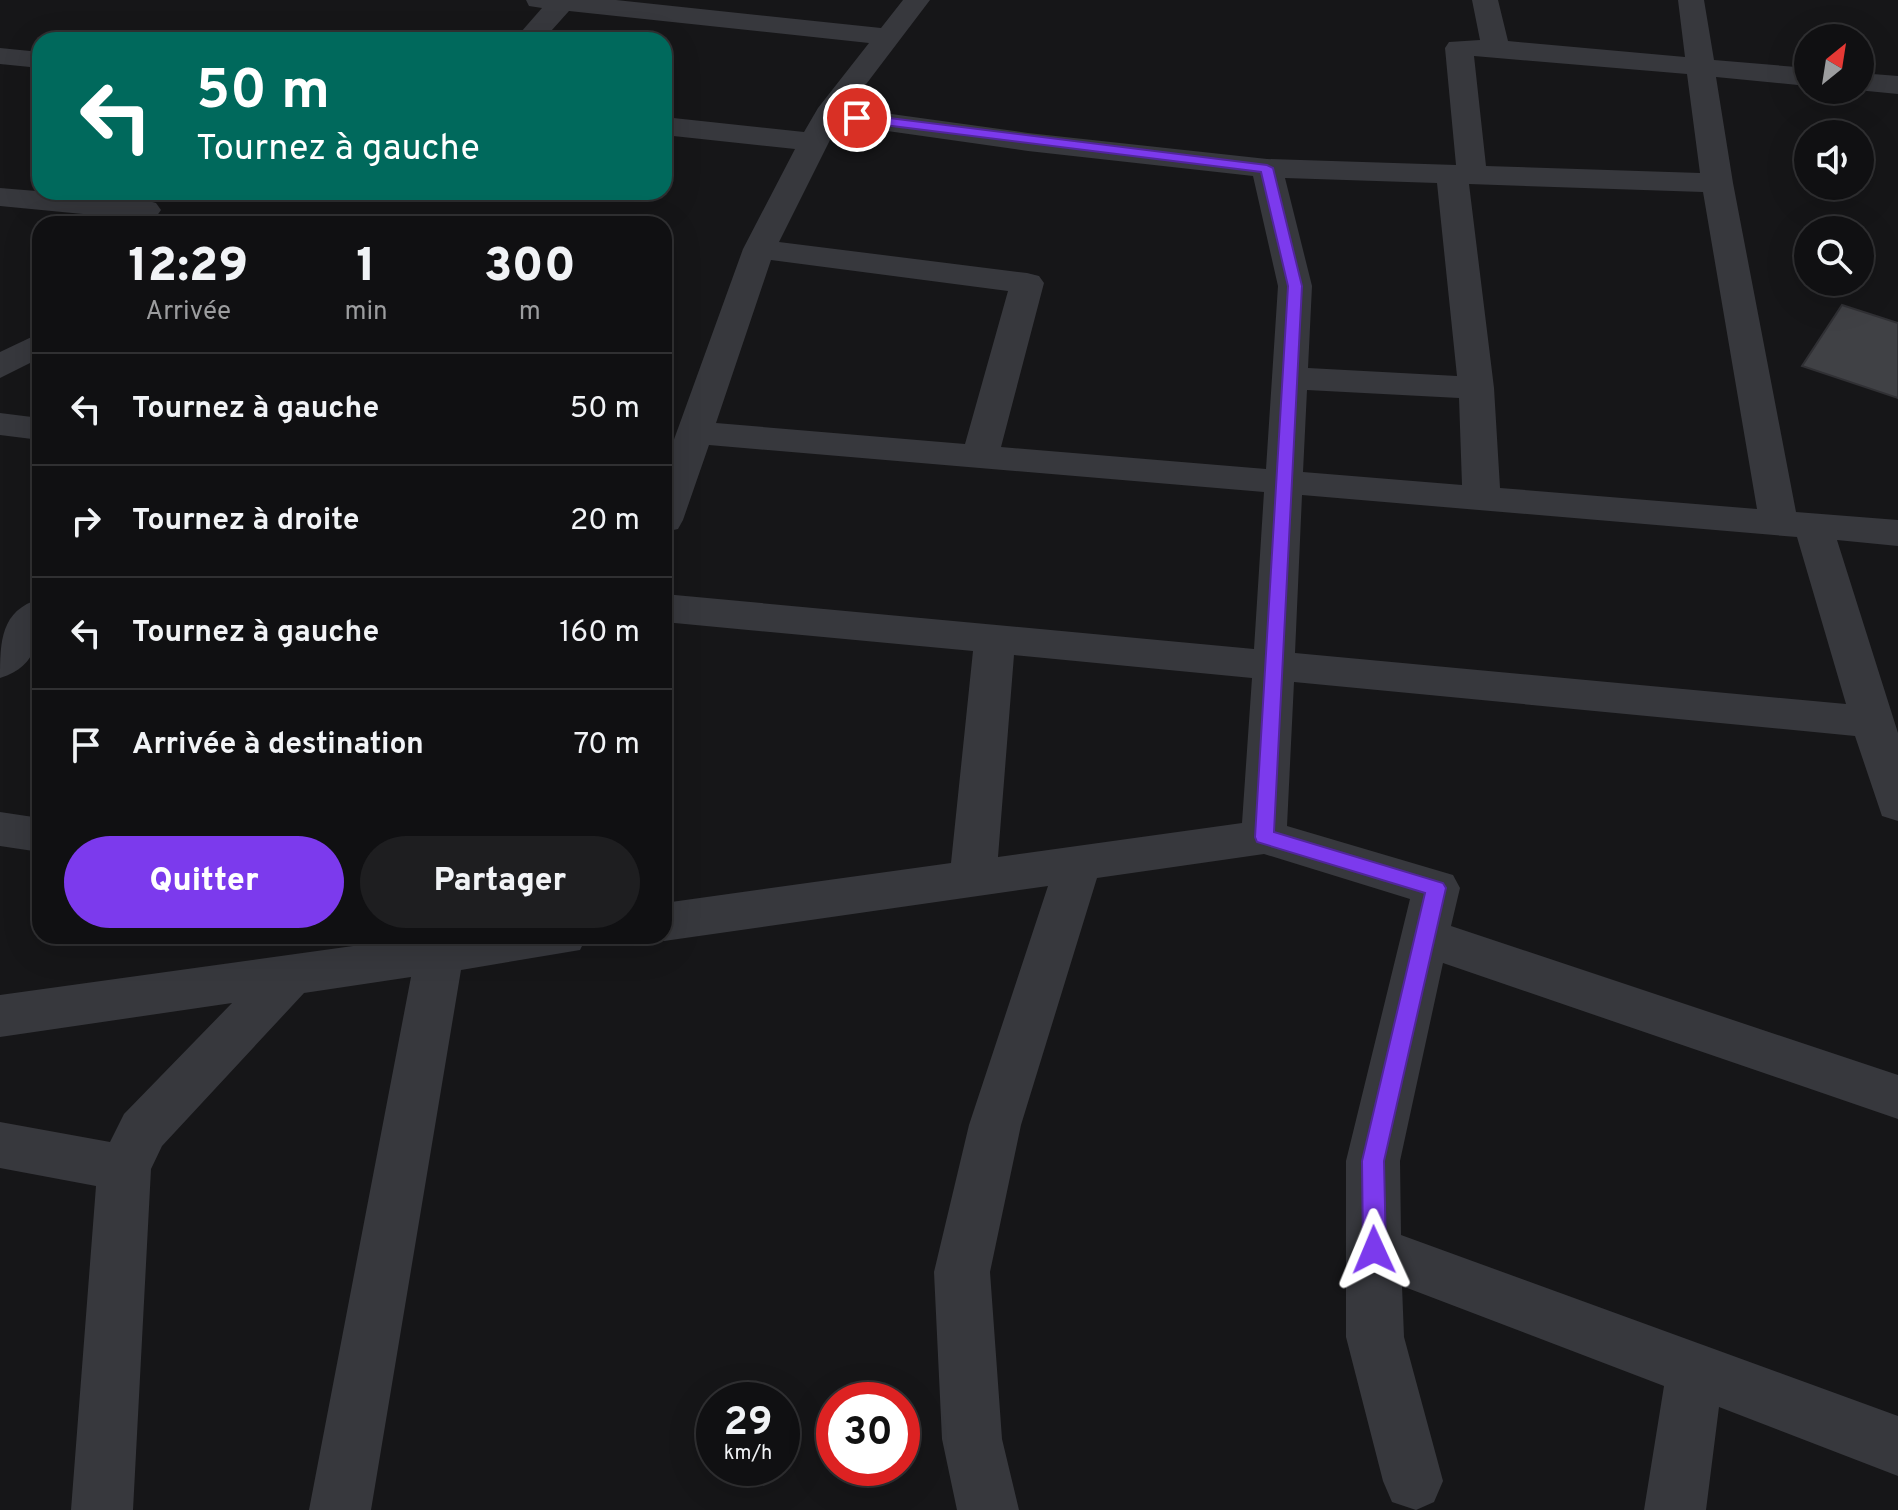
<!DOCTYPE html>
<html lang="fr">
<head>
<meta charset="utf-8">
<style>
	:root { --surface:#101012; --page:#1e1e20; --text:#f1f3f6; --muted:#9c9d9f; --line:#303032; --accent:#7c3aed }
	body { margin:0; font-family:Overpass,sans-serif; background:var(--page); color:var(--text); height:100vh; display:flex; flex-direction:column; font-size:30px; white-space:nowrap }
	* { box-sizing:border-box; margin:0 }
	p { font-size:26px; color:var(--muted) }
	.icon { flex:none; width:44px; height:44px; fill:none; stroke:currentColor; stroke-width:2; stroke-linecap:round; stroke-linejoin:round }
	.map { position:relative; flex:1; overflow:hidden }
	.panel { position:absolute; left:32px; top:216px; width:640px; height:728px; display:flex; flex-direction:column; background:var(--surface); border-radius:24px; box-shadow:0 8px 32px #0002,0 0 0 2px var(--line) }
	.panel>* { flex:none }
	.banner { position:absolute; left:32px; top:32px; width:640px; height:168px; border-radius:24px; box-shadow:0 8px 32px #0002,0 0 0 2px var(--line); background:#00695c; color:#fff; overflow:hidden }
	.needle { width:52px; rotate:30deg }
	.buttons { position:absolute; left:1794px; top:24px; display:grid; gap:16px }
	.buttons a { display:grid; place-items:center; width:80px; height:80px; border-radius:50%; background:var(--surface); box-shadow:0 8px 32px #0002,0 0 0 2px var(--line); font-size:40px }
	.speed { position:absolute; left:696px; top:1382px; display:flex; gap:16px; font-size:40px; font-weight:700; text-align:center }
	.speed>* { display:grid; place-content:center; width:104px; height:104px; border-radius:50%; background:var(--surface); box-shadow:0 8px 32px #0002,0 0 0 2px var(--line); line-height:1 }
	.speed small { font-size:20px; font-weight:400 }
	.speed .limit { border:12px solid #d22; background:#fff; color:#111 }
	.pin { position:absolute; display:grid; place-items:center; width:68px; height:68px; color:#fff; margin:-34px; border:4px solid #fff; border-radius:50%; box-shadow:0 2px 8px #0007 }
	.me { position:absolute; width:88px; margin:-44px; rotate:359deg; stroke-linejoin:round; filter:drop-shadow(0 0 6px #0008) }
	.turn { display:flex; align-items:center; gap:28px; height:168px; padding:0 32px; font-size:36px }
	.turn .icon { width:104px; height:104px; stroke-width:2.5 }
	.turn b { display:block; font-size:56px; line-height:68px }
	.eta { display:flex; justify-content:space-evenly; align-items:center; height:136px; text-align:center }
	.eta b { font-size:48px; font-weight:800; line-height:56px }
	.primary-button { display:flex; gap:16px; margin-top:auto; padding:16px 32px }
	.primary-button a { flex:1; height:92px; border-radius:48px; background:var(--accent); color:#fff; font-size:32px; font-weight:800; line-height:92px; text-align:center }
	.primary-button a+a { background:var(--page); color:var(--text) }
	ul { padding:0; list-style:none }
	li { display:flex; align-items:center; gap:24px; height:112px; padding:0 32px; border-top:2px solid var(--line) }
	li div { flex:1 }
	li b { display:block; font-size:30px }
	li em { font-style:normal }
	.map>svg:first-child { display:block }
	.building { fill:#404145; stroke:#303034; stroke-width:2 }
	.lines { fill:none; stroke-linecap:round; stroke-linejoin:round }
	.street { fill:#37383d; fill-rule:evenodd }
	.route { fill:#7c3aed; stroke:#51269a; stroke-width:2 }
</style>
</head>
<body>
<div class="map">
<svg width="1898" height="1510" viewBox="0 0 1898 1510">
	<rect width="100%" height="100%" fill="#161618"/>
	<polygon class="building" points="1842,305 1898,323 1898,398 1802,366"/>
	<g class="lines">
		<g class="street">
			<path d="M526,0H616L881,28L903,0H930L848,108L1028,133L1267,159L1456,165L1445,48L1449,42L1480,40L1472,0H1498L1508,41L1685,57L1678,0H1704L1714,60L1808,68V86L1716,77L1733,183L1796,512L1898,520V546L1837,540L1898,733V821L1882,816L1855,736L1294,682L1287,826L1453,875L1460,888L1451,926L1898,1075V1119L1443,963L1400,1161L1401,1235L1898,1416V1476L1719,1407L1706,1510H1644L1664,1386L1402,1286L1404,1337L1443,1481L1434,1502L1416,1510L1392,1502L1383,1481L1346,1337V1161L1410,899L1264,854L1097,878L1021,1125L990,1272L1002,1439L1019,1510H957L942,1439L934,1272L969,1125L1048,886L664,941L649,936H664V903L951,863L973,651L664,622V594L1254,649L1264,492L709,445L683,520L678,529L664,532V467L743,249L795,149L664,135V117L804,132L818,108L869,43L569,11L543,40H514L542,8L529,6ZM1474,56L1687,74L1700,173L1486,166ZM838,124L1028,151L1253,176L1278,286L1266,469L1001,447L1044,283L1039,276L1027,273L779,242ZM1285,178L1437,183L1457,376L1308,368L1312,286ZM1469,184L1703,192L1757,509L1500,488L1494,388ZM771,260L1008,291L965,444L716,423ZM1307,390L1459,398L1462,485L1303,472ZM1302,495L1797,537L1846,704L1295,653ZM1014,655L1252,678L1242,823L998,857Z"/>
			<polygon points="0,48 40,52 40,68 0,64"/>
			<polygon points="1860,73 1898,76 1898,94 1857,90"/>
			<polygon points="0,188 145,200 156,203 161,210 156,217 145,220 0,206"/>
			<polygon points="40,333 40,358 0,378 0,352"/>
			<polygon points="0,413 40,418 40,440 0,435"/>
			<path d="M40,599C40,634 40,666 0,678C0,643 0,610 40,599Z"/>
			<polygon points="0,812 40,818 40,852 0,846"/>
			<polygon points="425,936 587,936 580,950 461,970 371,1510 309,1510 411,977 304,993 162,1146 151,1169 133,1510 71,1510 96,1186 0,1168 0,1122 110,1142 124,1114 232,1003 0,1037 0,995"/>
		</g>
	</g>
	<polygon class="route" points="857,114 1267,165 1273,168 1302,286 1274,832 1443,883 1446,888 1384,1161 1386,1250 1382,1257 1374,1260 1366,1257 1363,1250 1362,1161 1425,893 1257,842 1255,837 1288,286 1261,172 852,121 851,118"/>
</svg>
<div class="buttons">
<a><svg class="needle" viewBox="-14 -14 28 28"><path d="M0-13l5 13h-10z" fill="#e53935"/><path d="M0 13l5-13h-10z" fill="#9c9d9f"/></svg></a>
<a><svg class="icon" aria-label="sound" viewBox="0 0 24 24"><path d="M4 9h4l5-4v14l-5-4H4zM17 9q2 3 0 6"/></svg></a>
<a><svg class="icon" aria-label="search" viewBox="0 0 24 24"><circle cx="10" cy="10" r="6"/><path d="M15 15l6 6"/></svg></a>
</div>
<div class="speed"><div>29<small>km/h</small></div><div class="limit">30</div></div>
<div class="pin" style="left:857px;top:118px;background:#d93025"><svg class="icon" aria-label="arrive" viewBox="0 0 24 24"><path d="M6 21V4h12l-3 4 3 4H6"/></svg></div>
<svg class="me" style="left:1374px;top:1250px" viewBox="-20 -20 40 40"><path d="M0-17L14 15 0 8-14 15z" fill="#7c3aed" stroke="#fff" stroke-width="4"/></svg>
<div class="banner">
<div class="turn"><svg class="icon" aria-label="left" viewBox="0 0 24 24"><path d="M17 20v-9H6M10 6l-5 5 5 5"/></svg><div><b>50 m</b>Tournez à gauche</div></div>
</div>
<section class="panel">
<div class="eta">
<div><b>12:29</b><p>Arrivée</p></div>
<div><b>1</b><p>min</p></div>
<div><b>300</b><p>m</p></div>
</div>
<ul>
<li><svg class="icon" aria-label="left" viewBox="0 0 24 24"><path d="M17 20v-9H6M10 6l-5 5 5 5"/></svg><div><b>Tournez à gauche</b></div><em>50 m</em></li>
<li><svg class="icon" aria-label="right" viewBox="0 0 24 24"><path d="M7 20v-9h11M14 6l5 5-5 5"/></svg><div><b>Tournez à droite</b></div><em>20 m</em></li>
<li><svg class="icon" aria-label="left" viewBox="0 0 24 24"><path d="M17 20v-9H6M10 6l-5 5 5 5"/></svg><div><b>Tournez à gauche</b></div><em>160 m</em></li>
<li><svg class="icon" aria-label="arrive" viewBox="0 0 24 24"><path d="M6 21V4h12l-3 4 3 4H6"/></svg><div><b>Arrivée à destination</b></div><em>70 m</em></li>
</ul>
<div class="primary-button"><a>Quitter</a><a>Partager</a></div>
</section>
</div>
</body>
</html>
